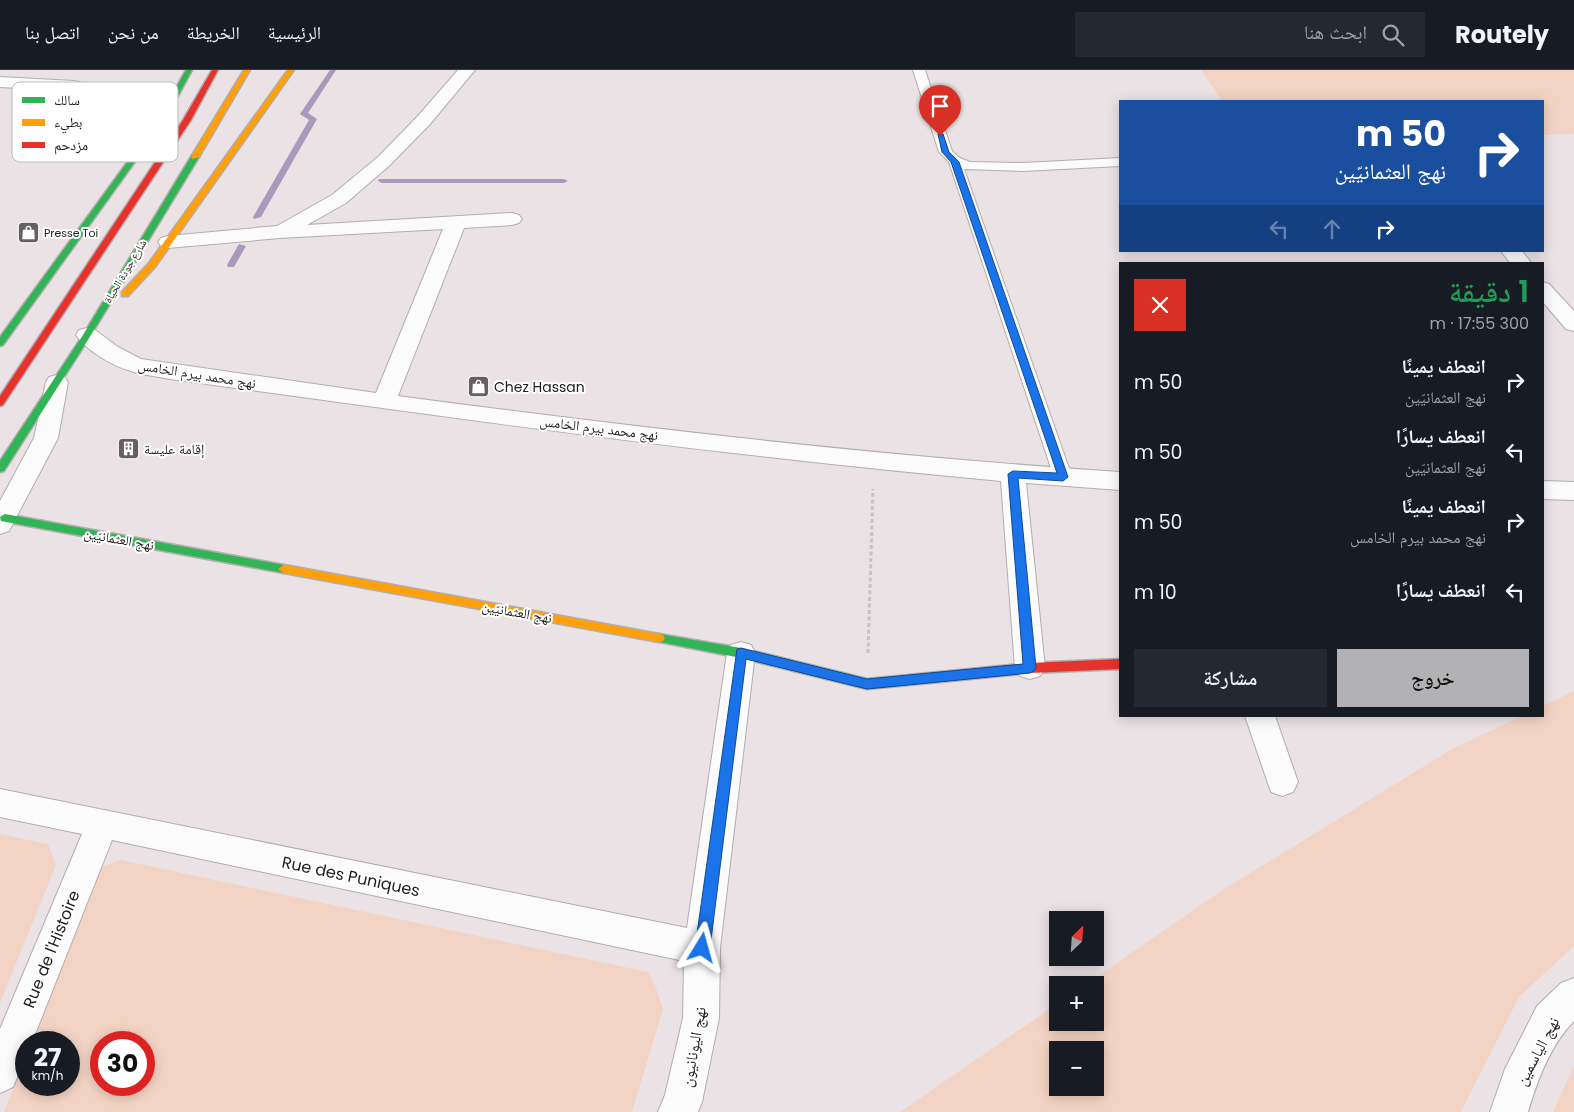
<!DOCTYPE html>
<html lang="ar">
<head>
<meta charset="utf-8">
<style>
	:root { --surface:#171b24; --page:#242831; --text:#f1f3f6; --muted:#9ea1a6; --line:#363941; --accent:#b2b1b3 }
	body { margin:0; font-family:Poppins,"Noto Naskh Arabic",sans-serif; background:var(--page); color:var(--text); direction:rtl; height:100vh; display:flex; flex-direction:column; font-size:19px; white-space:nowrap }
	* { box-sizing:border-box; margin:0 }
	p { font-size:16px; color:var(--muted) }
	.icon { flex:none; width:28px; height:28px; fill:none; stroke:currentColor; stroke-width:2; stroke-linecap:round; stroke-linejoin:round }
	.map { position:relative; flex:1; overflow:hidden; direction:ltr }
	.details { position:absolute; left:1119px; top:192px; width:425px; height:455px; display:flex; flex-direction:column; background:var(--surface); border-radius:0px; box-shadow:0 2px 12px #0003; direction:rtl }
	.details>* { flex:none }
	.banner { position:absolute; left:1119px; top:30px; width:425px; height:152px; border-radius:0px; box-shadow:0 2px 12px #0003; direction:rtl; background:#1a4fa0; color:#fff; overflow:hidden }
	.needle { width:32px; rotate:25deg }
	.tools { position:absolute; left:1049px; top:841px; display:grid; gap:10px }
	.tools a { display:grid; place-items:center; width:55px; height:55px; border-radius:0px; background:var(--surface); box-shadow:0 2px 12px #0003; font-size:25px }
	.speed { position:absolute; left:15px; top:961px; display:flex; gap:10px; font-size:25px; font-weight:700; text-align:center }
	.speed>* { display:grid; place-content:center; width:65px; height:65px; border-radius:50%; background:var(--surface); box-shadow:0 2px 12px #0003; line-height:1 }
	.speed small { font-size:12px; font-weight:400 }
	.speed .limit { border:8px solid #d22; background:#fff; color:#111 }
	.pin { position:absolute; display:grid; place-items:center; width:42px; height:42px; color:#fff; margin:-51px -21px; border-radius:50% 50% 50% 0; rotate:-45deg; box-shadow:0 0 5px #0007 }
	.pin .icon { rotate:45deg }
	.me { position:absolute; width:55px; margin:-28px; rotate:8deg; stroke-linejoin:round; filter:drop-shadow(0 0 4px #0008) }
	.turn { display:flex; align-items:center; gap:18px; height:105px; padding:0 15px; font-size:22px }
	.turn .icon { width:65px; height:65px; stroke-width:2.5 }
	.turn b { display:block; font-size:35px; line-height:42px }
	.lanes { display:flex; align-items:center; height:48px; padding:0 15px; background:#0003; justify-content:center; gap:25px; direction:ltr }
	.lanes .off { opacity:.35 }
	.round { display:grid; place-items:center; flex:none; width:52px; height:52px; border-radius:0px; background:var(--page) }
	.overview { display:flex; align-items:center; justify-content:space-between; height:85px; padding:0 15px }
	h1 { font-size:30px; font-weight:600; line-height:38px; color:#1e9e55 }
	.primary-button { display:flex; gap:10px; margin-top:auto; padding:10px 15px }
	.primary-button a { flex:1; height:58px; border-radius:0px; background:var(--accent); color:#111; font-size:20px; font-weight:600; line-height:58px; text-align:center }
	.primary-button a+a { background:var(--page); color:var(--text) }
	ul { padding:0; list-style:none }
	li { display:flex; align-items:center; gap:15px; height:70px; padding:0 15px }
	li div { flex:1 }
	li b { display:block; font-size:19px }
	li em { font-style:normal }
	header { display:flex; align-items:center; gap:30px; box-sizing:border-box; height:70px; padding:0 25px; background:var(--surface); border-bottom:1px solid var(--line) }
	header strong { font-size:24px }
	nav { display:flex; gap:28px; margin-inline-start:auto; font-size:18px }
	.search { width:350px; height:45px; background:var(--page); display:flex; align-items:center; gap:12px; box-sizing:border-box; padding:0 18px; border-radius:0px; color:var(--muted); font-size:19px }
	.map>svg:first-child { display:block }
	.green { fill:#f3d4c4; fill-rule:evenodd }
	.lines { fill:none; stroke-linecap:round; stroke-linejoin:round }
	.stream { fill:#aa99bc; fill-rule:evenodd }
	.lane-casing { stroke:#b2adae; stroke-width:2 }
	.street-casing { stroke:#b2adae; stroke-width:2 }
	.fast-casing { stroke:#b2adae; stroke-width:3 }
	.slow-casing { stroke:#b2adae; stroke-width:3 }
	.jam-casing { stroke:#b2adae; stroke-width:3 }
	.path { stroke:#c6c3c4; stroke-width:3; stroke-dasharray:4 2.5; stroke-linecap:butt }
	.lane { fill:#fcfbfb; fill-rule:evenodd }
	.street { fill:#fcfbfb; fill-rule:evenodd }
	.fast { fill:#30b455; fill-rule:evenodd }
	.slow { fill:#ff9f0a; fill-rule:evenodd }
	.jam { fill:#e5322d; fill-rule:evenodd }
	.route { fill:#1a73e8; stroke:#114b97 }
	.labels { text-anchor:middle; stroke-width:4; stroke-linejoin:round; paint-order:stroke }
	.far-poi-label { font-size:11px; fill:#1f1a1b; stroke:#fff; text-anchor:start }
	.far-street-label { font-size:11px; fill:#1f1a1b; stroke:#fff }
	.street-label { font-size:14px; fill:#1f1a1b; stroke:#fff }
	.poi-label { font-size:14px; fill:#1f1a1b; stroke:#fff; text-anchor:start }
	.near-street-label { font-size:16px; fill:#1f1a1b; stroke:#fff }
	.key { fill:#fff; stroke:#bcbabb; stroke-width:1 }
	.key-label { font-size:14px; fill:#1f1a1b }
</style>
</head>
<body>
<header>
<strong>Routely</strong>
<div class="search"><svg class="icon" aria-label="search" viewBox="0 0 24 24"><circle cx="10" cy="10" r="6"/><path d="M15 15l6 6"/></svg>ابحث هنا</div>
<nav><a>الرئيسية</a><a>الخريطة</a><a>من نحن</a><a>اتصل بنا</a></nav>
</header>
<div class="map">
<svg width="1574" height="1042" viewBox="0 0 1574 1042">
	<rect width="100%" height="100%" fill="#eae2e4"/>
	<g class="green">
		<polygon points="1201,0 1574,0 1574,64 1543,65 1542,31 1222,31"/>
		<path d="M1574,621V876L1519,927L1461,1042H900L1057,934L1058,952H1095V915H1085L1221,821L1452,679L1522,646H1542L1543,636ZM1058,980H1095V1018H1058Z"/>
		<polygon points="0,764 48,774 56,795 0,933"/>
		<path d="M121,790L648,902L655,915L663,939L632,1042H4L26,985V1015H69V972H31L102,797ZM101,972H144V1015H101Z"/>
		<polygon points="1574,996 1574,1042 1553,1042"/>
	</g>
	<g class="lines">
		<g class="stream">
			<polygon points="330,0 336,0 308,43 317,49 261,147 254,149 253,147 309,50 300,44"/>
			<polygon points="379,109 564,109 568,111 564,113 382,113 378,111"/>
			<polygon points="239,174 246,176 234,197 228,197 227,195"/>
		</g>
		<defs>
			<polygon id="lane" points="913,0 925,0 952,81 960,88 970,92 1023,93 1120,88 1120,96 1023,101 964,99 1072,407 1069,411 1063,413 1057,411 1054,407 949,92 939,82"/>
			<g id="street">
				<path d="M458,0H475L430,54L390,95L346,133L307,155L512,143L519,145L522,149L519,153L512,155L464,158L398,326C638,358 878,386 1120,402V420L1026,413L1045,598L1040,606L1030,609L1020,606L1015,598L1001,411C723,386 447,347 170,309C156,306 141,305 128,300C111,295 86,280 76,265L79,260L87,258L95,260L118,277L141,289L376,323L443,159L280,168L168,178L161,176L158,172L161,168L168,166L277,156L332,125L378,87L418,46Z"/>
				<polygon points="0,7 74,11 80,12 82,16 80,20 74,21 0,17"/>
				<polygon points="1501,181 1522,181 1532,194 1511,194"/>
				<polygon points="1542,212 1549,214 1574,241 1574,261 1566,259 1542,231"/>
				<polygon points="57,305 65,307 68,312 58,368 9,461 0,464 0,431 34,368 46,312 49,307"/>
				<polygon points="1542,411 1574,412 1574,430 1542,429"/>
				<polygon points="741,572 751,575 755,583 720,878 719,948 702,1032 698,1042 658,1042 665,1025 683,948 684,891 112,770 32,972 26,972 26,986 13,1017 0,1023 0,959 82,764 0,747 0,719 687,858 727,583 731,575"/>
				<polygon points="1245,646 1275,646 1298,712 1293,722 1282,726 1271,722"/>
				<path d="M1574,908V951C1551,974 1537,1011 1528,1042H1490L1505,999L1537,936L1561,913Z"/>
			</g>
			<g id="fast">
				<polygon points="186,0 192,0 165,50 3,275 0,276 0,267 158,50"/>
				<polygon points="192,85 199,87 91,265 4,401 0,402 0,391 83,265"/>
				<polygon points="5,444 284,495 290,499 284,503 1,451 0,447"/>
				<polygon points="659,564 741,578 867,609 950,601 954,603 956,606 954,609 950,611 867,619 741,588 655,571 653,568 655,565"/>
			</g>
			<g id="slow">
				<polygon points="244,0 250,0 199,87 192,89 191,87"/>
				<polygon points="288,0 294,0 155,197 128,226 122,226 122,222 149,193"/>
				<polygon points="284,495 659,564 663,565 665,568 663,571 659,572 284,503 278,499"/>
			</g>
			<g id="jam">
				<polygon points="212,0 218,0 191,50 3,335 0,336 0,326 183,50"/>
				<polygon points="1120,589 1120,599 1030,603 950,611 946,609 944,606 946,603 950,601 1030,593"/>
			</g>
		</defs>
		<use href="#lane" class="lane-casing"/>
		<use href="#street" class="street-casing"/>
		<use href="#fast" class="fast-casing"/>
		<use href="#slow" class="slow-casing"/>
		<use href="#jam" class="jam-casing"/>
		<polyline class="path" points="868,583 873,419"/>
		<use href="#lane" class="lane"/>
		<use href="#street" class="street"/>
		<use href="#fast" class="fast"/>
		<use href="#slow" class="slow"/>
		<use href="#jam" class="jam"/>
	</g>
	<polygon class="route" points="938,64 943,64 949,82 959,92 1068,407 1063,411 1018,408 1036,598 1034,601 1030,603 867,619 746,589 710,878 707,883 702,885 697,883 695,878 737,579 741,578 867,609 1023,594 1008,404 1013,401 1057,403 951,92 942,82"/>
	<defs>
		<symbol id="shop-square" viewBox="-11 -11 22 22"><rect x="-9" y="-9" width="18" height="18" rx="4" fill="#666061" stroke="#fff"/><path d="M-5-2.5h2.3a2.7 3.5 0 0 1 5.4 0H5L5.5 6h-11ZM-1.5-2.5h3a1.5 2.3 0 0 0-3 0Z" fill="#fff"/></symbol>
		<symbol id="building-square" viewBox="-11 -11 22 22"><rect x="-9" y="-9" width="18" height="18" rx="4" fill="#666061" stroke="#fff"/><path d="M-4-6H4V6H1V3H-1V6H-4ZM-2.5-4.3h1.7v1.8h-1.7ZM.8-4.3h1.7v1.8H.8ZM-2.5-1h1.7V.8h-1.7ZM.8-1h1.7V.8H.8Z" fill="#fff"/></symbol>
	</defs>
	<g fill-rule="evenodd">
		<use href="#shop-square" x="16" y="150" width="25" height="25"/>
		<use href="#shop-square" x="466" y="304" width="25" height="25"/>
		<use href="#building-square" x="116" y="366" width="25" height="25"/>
	</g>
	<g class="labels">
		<g class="far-poi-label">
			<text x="44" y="167">Presse Toi</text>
		</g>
		<g class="far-street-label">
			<text transform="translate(125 201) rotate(-59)" y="4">شارع جودة الحياة</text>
		</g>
		<g class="street-label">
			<text transform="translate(197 304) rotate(9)" y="5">نهج محمد بيرم الخامس</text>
			<text transform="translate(599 358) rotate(7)" y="5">نهج محمد بيرم الخامس</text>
			<text transform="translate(119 469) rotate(10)" y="5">نهج العثمانيّين</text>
			<text transform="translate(517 542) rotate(10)" y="5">نهج العثمانيّين</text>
		</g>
		<g class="poi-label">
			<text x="494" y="322">Chez Hassan</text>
			<text x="144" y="384">إقامة عليسة</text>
		</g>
		<g class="near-street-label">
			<text transform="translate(351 806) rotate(12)" y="6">Rue des Puniques</text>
			<text transform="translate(51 879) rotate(-68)" y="6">Rue de l'Histoire</text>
			<text transform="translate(693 977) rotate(-80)" y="6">نهج اليونانيون</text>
			<text transform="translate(1537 981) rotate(-62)" y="6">نهج الياسمين</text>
		</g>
	</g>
	<rect x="12" y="12" width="166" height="80" rx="8" class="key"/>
	<rect x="22" y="27" width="23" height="6" fill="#30b455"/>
	<rect x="22" y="49" width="23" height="7" fill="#ff9f0a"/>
	<rect x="22" y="72" width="23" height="6" fill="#e5322d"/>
	<g class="key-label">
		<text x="54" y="35">سالك</text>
		<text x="54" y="57">بطيء</text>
		<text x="54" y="80">مزدحم</text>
	</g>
</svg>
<div class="tools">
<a><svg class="needle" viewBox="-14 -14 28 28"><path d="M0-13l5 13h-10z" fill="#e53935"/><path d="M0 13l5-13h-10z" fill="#9ea1a6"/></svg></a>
<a>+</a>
<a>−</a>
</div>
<div class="speed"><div>27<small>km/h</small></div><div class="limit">30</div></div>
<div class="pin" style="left:940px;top:66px;background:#d93025"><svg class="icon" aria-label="arrive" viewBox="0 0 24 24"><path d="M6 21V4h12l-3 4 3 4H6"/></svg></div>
<svg class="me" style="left:702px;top:878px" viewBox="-20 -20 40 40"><path d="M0-17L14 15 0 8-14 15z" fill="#1a73e8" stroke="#fff" stroke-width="4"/></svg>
<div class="banner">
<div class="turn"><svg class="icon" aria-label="right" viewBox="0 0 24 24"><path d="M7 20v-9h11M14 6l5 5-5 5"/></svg><div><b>50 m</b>نهج العثمانيّين</div></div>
<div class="lanes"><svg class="icon off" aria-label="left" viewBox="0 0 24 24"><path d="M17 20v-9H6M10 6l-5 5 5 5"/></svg><svg class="icon off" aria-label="ahead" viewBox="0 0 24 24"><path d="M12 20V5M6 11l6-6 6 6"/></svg><svg class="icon" aria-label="right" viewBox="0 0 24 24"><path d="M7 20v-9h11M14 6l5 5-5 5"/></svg></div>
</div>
<section class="details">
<div class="overview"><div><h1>1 دقيقة</h1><p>300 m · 17:55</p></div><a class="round" style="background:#d93025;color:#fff"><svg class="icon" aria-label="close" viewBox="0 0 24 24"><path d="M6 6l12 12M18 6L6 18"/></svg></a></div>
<ul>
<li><svg class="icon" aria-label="right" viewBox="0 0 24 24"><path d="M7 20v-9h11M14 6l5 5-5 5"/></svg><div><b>انعطف يمينًا</b><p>نهج العثمانيّين</p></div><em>50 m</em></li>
<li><svg class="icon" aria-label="left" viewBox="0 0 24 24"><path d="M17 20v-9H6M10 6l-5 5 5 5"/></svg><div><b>انعطف يسارًا</b><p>نهج العثمانيّين</p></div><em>50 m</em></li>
<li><svg class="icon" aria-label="right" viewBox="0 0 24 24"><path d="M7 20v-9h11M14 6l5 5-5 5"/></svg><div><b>انعطف يمينًا</b><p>نهج محمد بيرم الخامس</p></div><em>50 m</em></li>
<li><svg class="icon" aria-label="left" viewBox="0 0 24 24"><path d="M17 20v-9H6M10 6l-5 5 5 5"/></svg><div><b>انعطف يسارًا</b></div><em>10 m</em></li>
</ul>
<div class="primary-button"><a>خروج</a><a>مشاركة</a></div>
</section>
</div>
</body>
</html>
